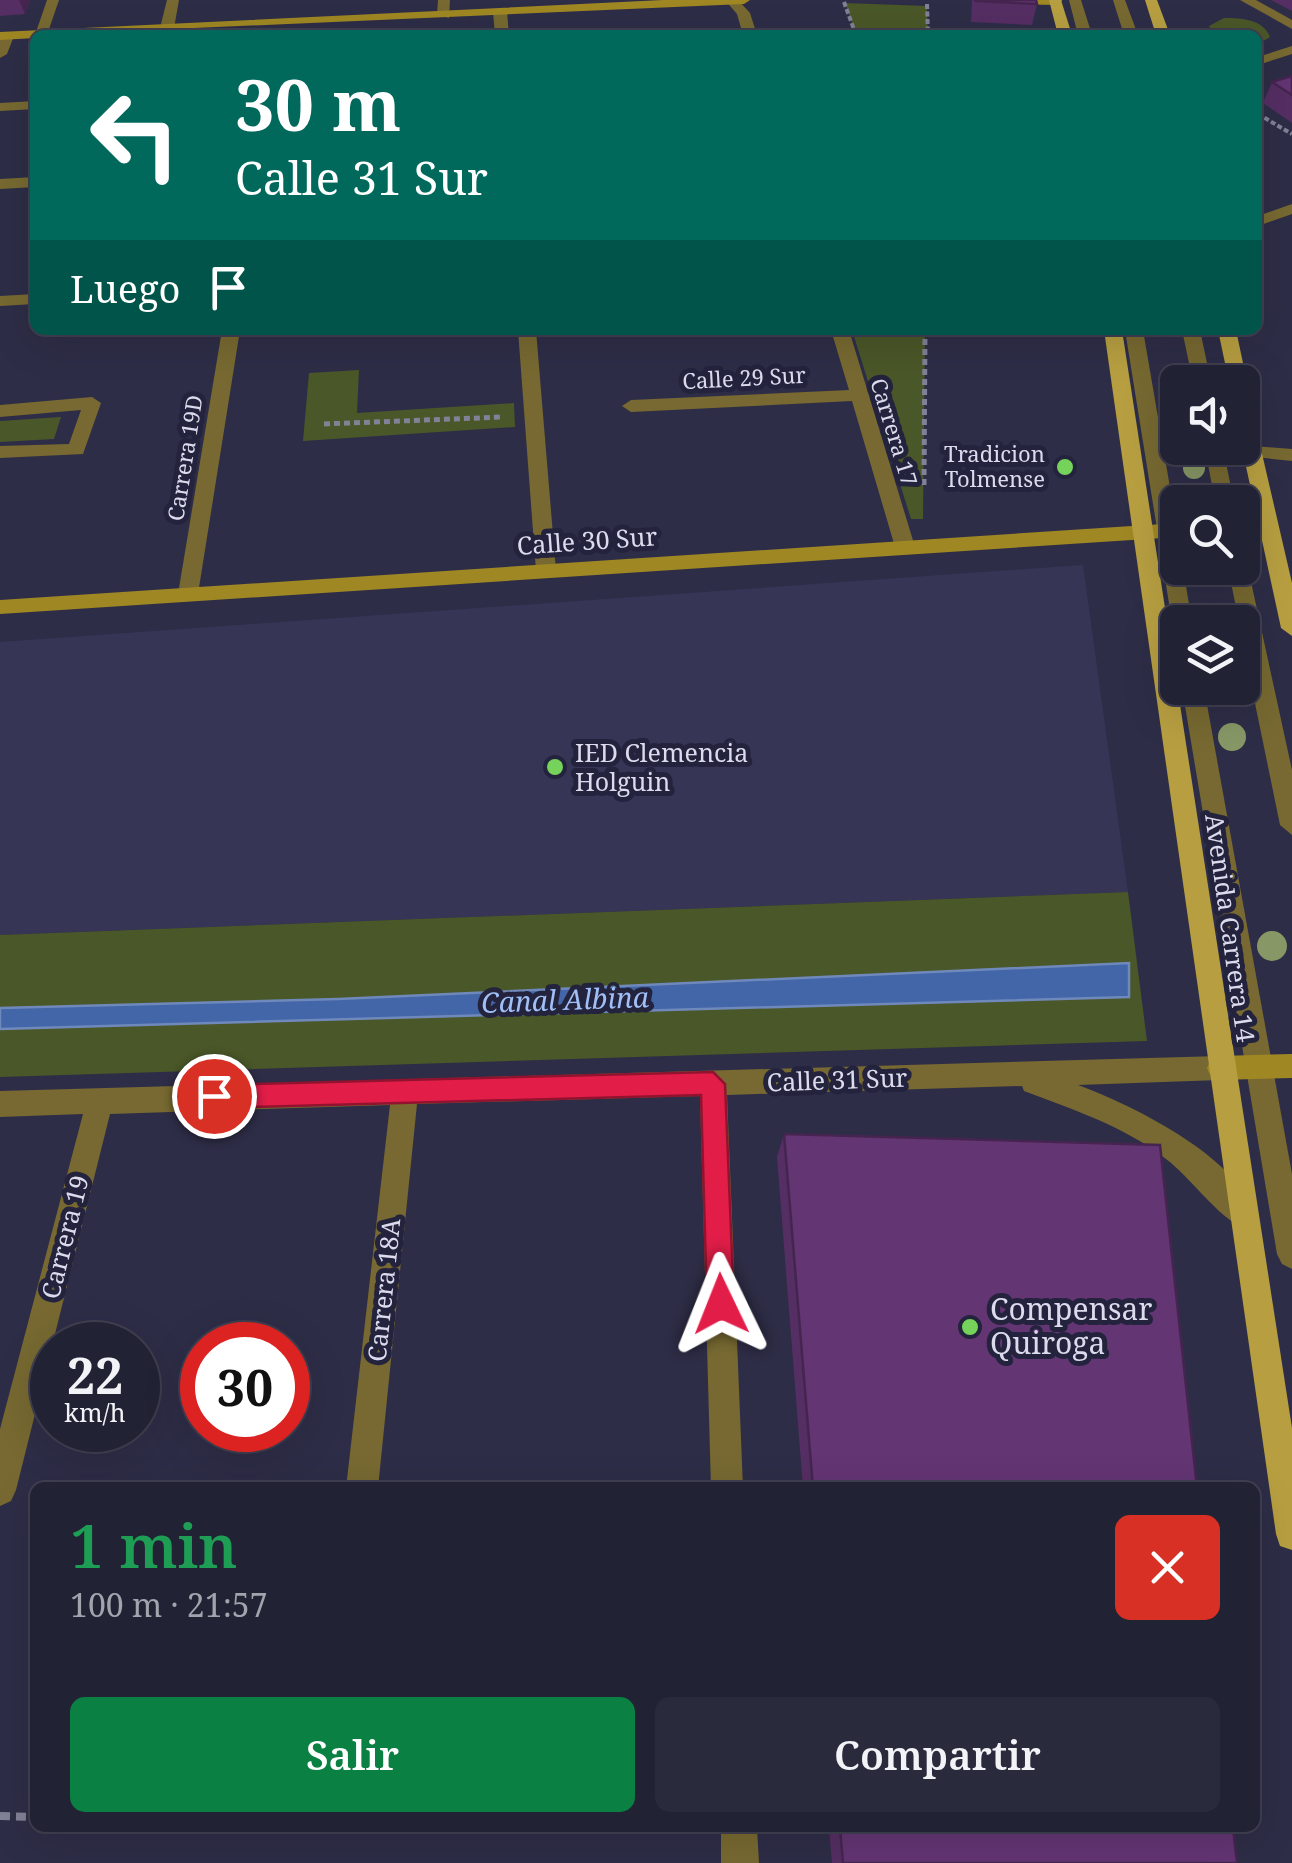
<!DOCTYPE html>
<html lang="es">
<head>
<meta charset="utf-8">
<style>
	:root { --surface:#222235; --page:#2a2a3d; --text:#f1f3f6; --muted:#a2a4ad; --line:#3f3f50; --accent:#0b8043 }
	body { margin:0; font-family:"Noto Serif",serif; background:var(--page); color:var(--text); height:100vh; display:flex; flex-direction:column; font-size:38px; white-space:nowrap }
	* { box-sizing:border-box; margin:0 }
	p { font-size:32px; color:var(--muted) }
	.icon { flex:none; width:55px; height:55px; fill:none; stroke:currentColor; stroke-width:2; stroke-linecap:round; stroke-linejoin:round }
	.map { position:relative; flex:1; overflow:hidden }
	.side { position:absolute; left:30px; top:1482px; width:1230px; height:350px; display:flex; flex-direction:column; background:var(--surface); border-radius:15px; box-shadow:0 10px 40px #0002,0 0 0 2px var(--line) }
	.side>* { flex:none }
	.guide { position:absolute; left:30px; top:30px; width:1232px; height:305px; border-radius:15px; box-shadow:0 10px 40px #0002,0 0 0 2px var(--line); background:#00695c; color:#fff; overflow:hidden }
	.controls { position:absolute; left:1160px; top:365px; display:grid; gap:20px }
	.controls a { display:grid; place-items:center; width:100px; height:100px; border-radius:15px; background:var(--surface); box-shadow:0 10px 40px #0002,0 0 0 2px var(--line); font-size:50px }
	.speed { position:absolute; left:30px; top:1322px; display:flex; gap:20px; font-size:50px; font-weight:700; text-align:center }
	.speed>* { display:grid; place-content:center; width:130px; height:130px; border-radius:50%; background:var(--surface); box-shadow:0 10px 40px #0002,0 0 0 2px var(--line); line-height:1 }
	.speed small { font-size:25px; font-weight:400 }
	.speed .limit { border:15px solid #d22; background:#fff; color:#111 }
	.pin { position:absolute; display:grid; place-items:center; width:85px; height:85px; color:#fff; margin:-42px; border:5px solid #fff; border-radius:50%; box-shadow:0 2px 10px #0007 }
	.me { position:absolute; width:110px; margin:-55px; rotate:358deg; stroke-linejoin:round; filter:drop-shadow(0 0 8px #0008) }
	.turn { display:flex; align-items:center; gap:35px; height:210px; padding:0 40px; font-size:45px }
	.turn .icon { width:130px; height:130px; stroke-width:2.5 }
	.turn b { display:block; font-size:70px; line-height:85px }
	.then { display:flex; align-items:center; height:95px; padding:0 40px; background:#0003; gap:20px; font-size:38px }
	.round { display:grid; place-items:center; flex:none; width:105px; height:105px; border-radius:15px; background:var(--page) }
	.head { display:flex; align-items:center; justify-content:space-between; height:170px; padding:0 40px }
	h1 { font-size:60px; font-weight:600; line-height:75px; color:#1e9e55 }
	.cta { display:flex; gap:20px; margin-top:auto; padding:20px 40px }
	.cta a { flex:1; height:115px; border-radius:15px; background:var(--accent); color:#fff; font-size:40px; font-weight:600; line-height:115px; text-align:center }
	.cta a+a { background:var(--page); color:var(--text) }
	.map>svg:first-child { display:block }
	.built { fill:#363556 }
	.green { fill:#4a5728 }
	.water { fill:#4266a7; stroke:#7089bc; stroke-width:2.5 }
	.lines { fill:none; stroke-linecap:round; stroke-linejoin:round }
	.path-far2 { stroke:#818197; stroke-width:4; stroke-dasharray:5 2.5; stroke-linecap:butt }
	.path-far1 { stroke:#818197; stroke-width:5; stroke-dasharray:6 4; stroke-linecap:butt }
	.path { stroke:#818197; stroke-width:8; stroke-dasharray:10 6; stroke-linecap:butt }
	.lane { fill:#776931; fill-rule:evenodd }
	.street { fill:#776931; fill-rule:evenodd }
	.secondary { fill:#9f8723; fill-rule:evenodd }
	.primary { fill:#b79f41; fill-rule:evenodd }
	.tree { fill:#879766 }
	.wall { fill:#552e63 }
	.shaded-wall { fill:#452550 }
	.building { fill:#633573; stroke:#452550; stroke-width:2.5 }
	.route { fill:#e11d48; stroke:#92132f; stroke-width:2.5 }
	.poi-dot { fill:#75d25b; stroke:#24233d; stroke-width:4 }
	.labels { text-anchor:middle; stroke-width:10; stroke-linejoin:round; paint-order:stroke }
	.far-street-label { font-size:22px; fill:#dbdbed; stroke:#24233d }
	.far-poi-label { font-size:22px; fill:#dbdbed; stroke:#24233d; text-anchor:end }
	.street-label { font-size:25px; fill:#dbdbed; stroke:#24233d }
	.poi-label { font-size:25px; fill:#dbdbed; stroke:#24233d; text-anchor:start }
	.water-label { font-size:28px; font-style:italic; fill:#a0bff6; stroke:#24233d }
	.near-poi-label { font-size:30px; fill:#dbdbed; stroke:#24233d; text-anchor:start }
</style>
</head>
<body>
<div class="map">
<svg width="1292" height="1863" viewBox="0 0 1292 1863">
	<rect width="100%" height="100%" fill="#2e2d47"/>
	<polygon class="built" points="1083,565 1128,892 0,935 0,642"/>
	<g class="green">
		<polygon points="845,3 927,6 928,35 856,35"/>
		<path d="M1224,18C1241,18 1263,19 1270,37L1258,44V35H1213L1209,26Z"/>
		<polygon points="852,330 925,330 923,519 911,519"/>
		<polygon points="359,370 357,413 514,403 515,427 303,441 309,373"/>
		<polygon points="61,417 54,439 0,442 0,421"/>
		<polygon points="1128,892 1147,1041 0,1077 0,935"/>
	</g>
	<polygon class="water" points="1129,963 1129,997 0,1029 0,1008 338,999"/>
	<g class="lines">
		<g class="path-far2">
			<polyline points="844,2 856,35"/>
			<polyline points="927,4 928,35"/>
			<polyline points="1258,114 1292,134"/>
		</g>
		<g class="path-far1">
			<polyline points="324,424 503,417"/>
			<polyline points="924,485 925,330"/>
		</g>
		<polyline class="path" points="0,1816 35,1817"/>
		<g class="lane">
			<polygon points="1069,0 1081,0 1092,35 1078,35"/>
			<polygon points="1113,0 1125,0 1138,35 1124,35"/>
			<polygon points="1125,330 1143,330 1178,534 1178,568 1183,568 1192,622 1178,622 1178,628 1172,622"/>
			<polygon points="1182,330 1200,330 1211,382 1193,382"/>
			<polygon points="92,397 101,403 83,454 0,458 0,446 69,444 81,410 0,417 0,405"/>
			<polygon points="1205,448 1223,448 1234,502 1215,502"/>
			<polygon points="1242,562 1248,568 1292,770 1292,835 1280,825 1242,640 1242,622 1239,622 1228,568 1242,568"/>
			<polygon points="1182,688 1204,688 1292,1174 1292,1269 1282,1264 1277,1254"/>
		</g>
		<g class="street">
			<polygon points="47,0 59,0 47,35 35,35"/>
			<polygon points="167,0 179,0 174,28 167,32 160,28"/>
			<polygon points="438,0 450,0 449,18 437,15"/>
			<polygon points="725,0 738,0 750,13 757,35 743,35 737,14"/>
			<polygon points="1240,0 1256,0 1292,20 1292,29"/>
			<polygon points="500,8 507,12 509,35 495,35 493,12"/>
			<polygon points="233,29 238,30 240,35 226,35"/>
			<polygon points="7,32 14,36 7,54 0,58 0,37"/>
			<polygon points="1292,46 1292,54 1258,65 1258,57"/>
			<polygon points="35,101 35,109 0,111 0,103"/>
			<polygon points="35,177 35,187 0,189 0,179"/>
			<polygon points="1292,204 1292,214 1258,226 1258,216"/>
			<polygon points="35,294 35,304 0,306 0,296"/>
			<polygon points="222,330 240,330 198,594 188,601 178,594"/>
			<polygon points="518,330 536,330 556,571 546,578 536,571"/>
			<polygon points="831,330 849,330 915,547 912,552 898,552 895,547 852,401 631,412 622,406 631,400 849,390"/>
			<polygon points="1252,446 1292,449 1292,461 1245,456 1245,448"/>
			<path d="M1220,1056L1229,1059L1233,1068L1229,1077L1220,1080L1078,1085C1134,1106 1232,1154 1256,1213L1252,1223L1242,1227C1218,1217 1190,1177 1166,1159C1124,1126 1074,1110 1024,1091L1022,1086L727,1095L743,1488H711L700,1096L417,1104L378,1488H346L390,1105L110,1114L16,1490L11,1501L0,1506V1429L83,1114L0,1117V1091Z"/>
			<polygon points="721,1828 757,1828 759,1863 721,1863"/>
		</g>
		<g class="secondary">
			<polygon points="663,0 750,0 744,4 35,35 35,38 0,40 0,32"/>
			<polygon points="1000,0 1062,0 1062,1 1056,5 1006,4"/>
			<polygon points="1268,517 1278,524 1275,529 1242,533 1242,519"/>
			<polygon points="1178,523 1178,537 0,614 0,600"/>
			<polygon points="1292,1054 1292,1078 1220,1080 1211,1077 1207,1068 1211,1059 1220,1056"/>
		</g>
		<g class="primary">
			<polygon points="1049,0 1061,0 1072,35 1058,35"/>
			<polygon points="1145,0 1157,0 1170,35 1156,35"/>
			<polygon points="1104,330 1122,330 1292,1428 1292,1550 1280,1546 1276,1534"/>
			<polygon points="1218,330 1236,330 1247,382 1244,386 1229,382"/>
			<polygon points="1242,400 1251,406 1292,583 1292,636 1281,628 1242,448"/>
		</g>
	</g>
	<g class="tree">
		<circle cx="1194" cy="468" r="11"/>
		<circle cx="1232" cy="737" r="14"/>
		<circle cx="1272" cy="946" r="15"/>
	</g>
	<g class="wall">
		<polygon points="0,0 30,0 25,14 0,16"/>
		<polygon points="972,0 1036,0 1037,4 1032,25 971,22"/>
		<polygon points="1271,0 1292,0 1292,11"/>
		<polygon points="1292,76 1292,123 1263,103 1272,82"/>
		<polygon points="784,1134 1197,1488 803,1488 777,1157"/>
		<polygon points="829,1828 1233,1828 1237,1863 832,1863"/>
	</g>
	<polygon class="shaded-wall" points="19,0 30,0 25,14"/>
	<g class="building">
		<polygon points="975,0 1036,0 1037,4 976,1"/>
		<polygon points="984,30 1030,33 1031,35 984,35"/>
		<polygon points="1292,76 1292,95 1272,82"/>
		<polygon points="784,1134 1160,1145 1197,1488 813,1488"/>
		<polygon points="840,1828 1233,1828 1237,1863 843,1863"/>
	</g>
	<polygon class="route" points="713,1072 725,1084 734,1304 730,1313 721,1317 711,1313 707,1304 701,1095 214,1108 206,1105 202,1096 206,1088 214,1085"/>
	<g class="poi-dot">
		<circle cx="1065" cy="467" r="10"/>
		<circle cx="555" cy="767" r="10"/>
		<circle cx="970" cy="1327" r="10"/>
	</g>
	<g class="labels">
		<g class="far-street-label">
			<text transform="translate(744 378) rotate(-3)" y="8">Calle 29 Sur</text>
			<text transform="translate(894 432) rotate(73)" y="8">Carrera 17</text>
			<text transform="translate(185 458) rotate(-81)" y="8">Carrera 19D</text>
		</g>
		<g class="far-poi-label">
			<text x="1045" y="462">Tradicion<tspan x="1045" dy="25">Tolmense</tspan></text>
		</g>
		<g class="street-label">
			<text transform="translate(587 541) rotate(-4)" y="9">Calle 30 Sur</text>
			<text transform="translate(1230 928) rotate(82)" y="9">Avenida Carrera 14</text>
			<text transform="translate(837 1080) rotate(-2)" y="9">Calle 31 Sur</text>
			<text transform="translate(65 1237) rotate(-76)" y="9">Carrera 19</text>
			<text transform="translate(384 1290) rotate(-84)" y="9">Carrera 18A</text>
		</g>
		<g class="poi-label">
			<text x="575" y="762">IED Clemencia<tspan x="575" dy="29">Holguin</tspan></text>
		</g>
		<g class="water-label">
			<text transform="translate(565 1000) rotate(-2)" y="10">Canal Albina</text>
		</g>
		<g class="near-poi-label">
			<text x="990" y="1320">Compensar<tspan x="990" dy="34">Quiroga</tspan></text>
		</g>
	</g>
</svg>
<div class="controls">
<a><svg class="icon" aria-label="sound" viewBox="0 0 24 24"><path d="M4 9h4l5-4v14l-5-4H4zM17 9q2 3 0 6"/></svg></a>
<a><svg class="icon" aria-label="search" viewBox="0 0 24 24"><circle cx="10" cy="10" r="6"/><path d="M15 15l6 6"/></svg></a>
<a><svg class="icon" aria-label="layers" viewBox="0 0 24 24"><path d="M12 4l9 5-9 5-9-5zM3 14l9 5 9-5"/></svg></a>
</div>
<div class="speed"><div>22<small>km/h</small></div><div class="limit">30</div></div>
<div class="pin" style="left:214px;top:1096px;background:#d93025"><svg class="icon" aria-label="arrive" viewBox="0 0 24 24"><path d="M6 21V4h12l-3 4 3 4H6"/></svg></div>
<svg class="me" style="left:721px;top:1304px" viewBox="-20 -20 40 40"><path d="M0-17L14 15 0 8-14 15z" fill="#e11d48" stroke="#fff" stroke-width="4"/></svg>
<div class="guide">
<div class="turn"><svg class="icon" aria-label="left" viewBox="0 0 24 24"><path d="M17 20v-9H6M10 6l-5 5 5 5"/></svg><div><b>30 m</b>Calle 31 Sur</div></div>
<div class="then">Luego<svg class="icon" aria-label="arrive" viewBox="0 0 24 24"><path d="M6 21V4h12l-3 4 3 4H6"/></svg></div>
</div>
<section class="side">
<div class="head"><div><h1>1 min</h1><p>100 m · 21:57</p></div><a class="round" style="background:#d93025;color:#fff"><svg class="icon" aria-label="close" viewBox="0 0 24 24"><path d="M6 6l12 12M18 6L6 18"/></svg></a></div>
<div class="cta"><a>Salir</a><a>Compartir</a></div>
</section>
</div>
</body>
</html>
